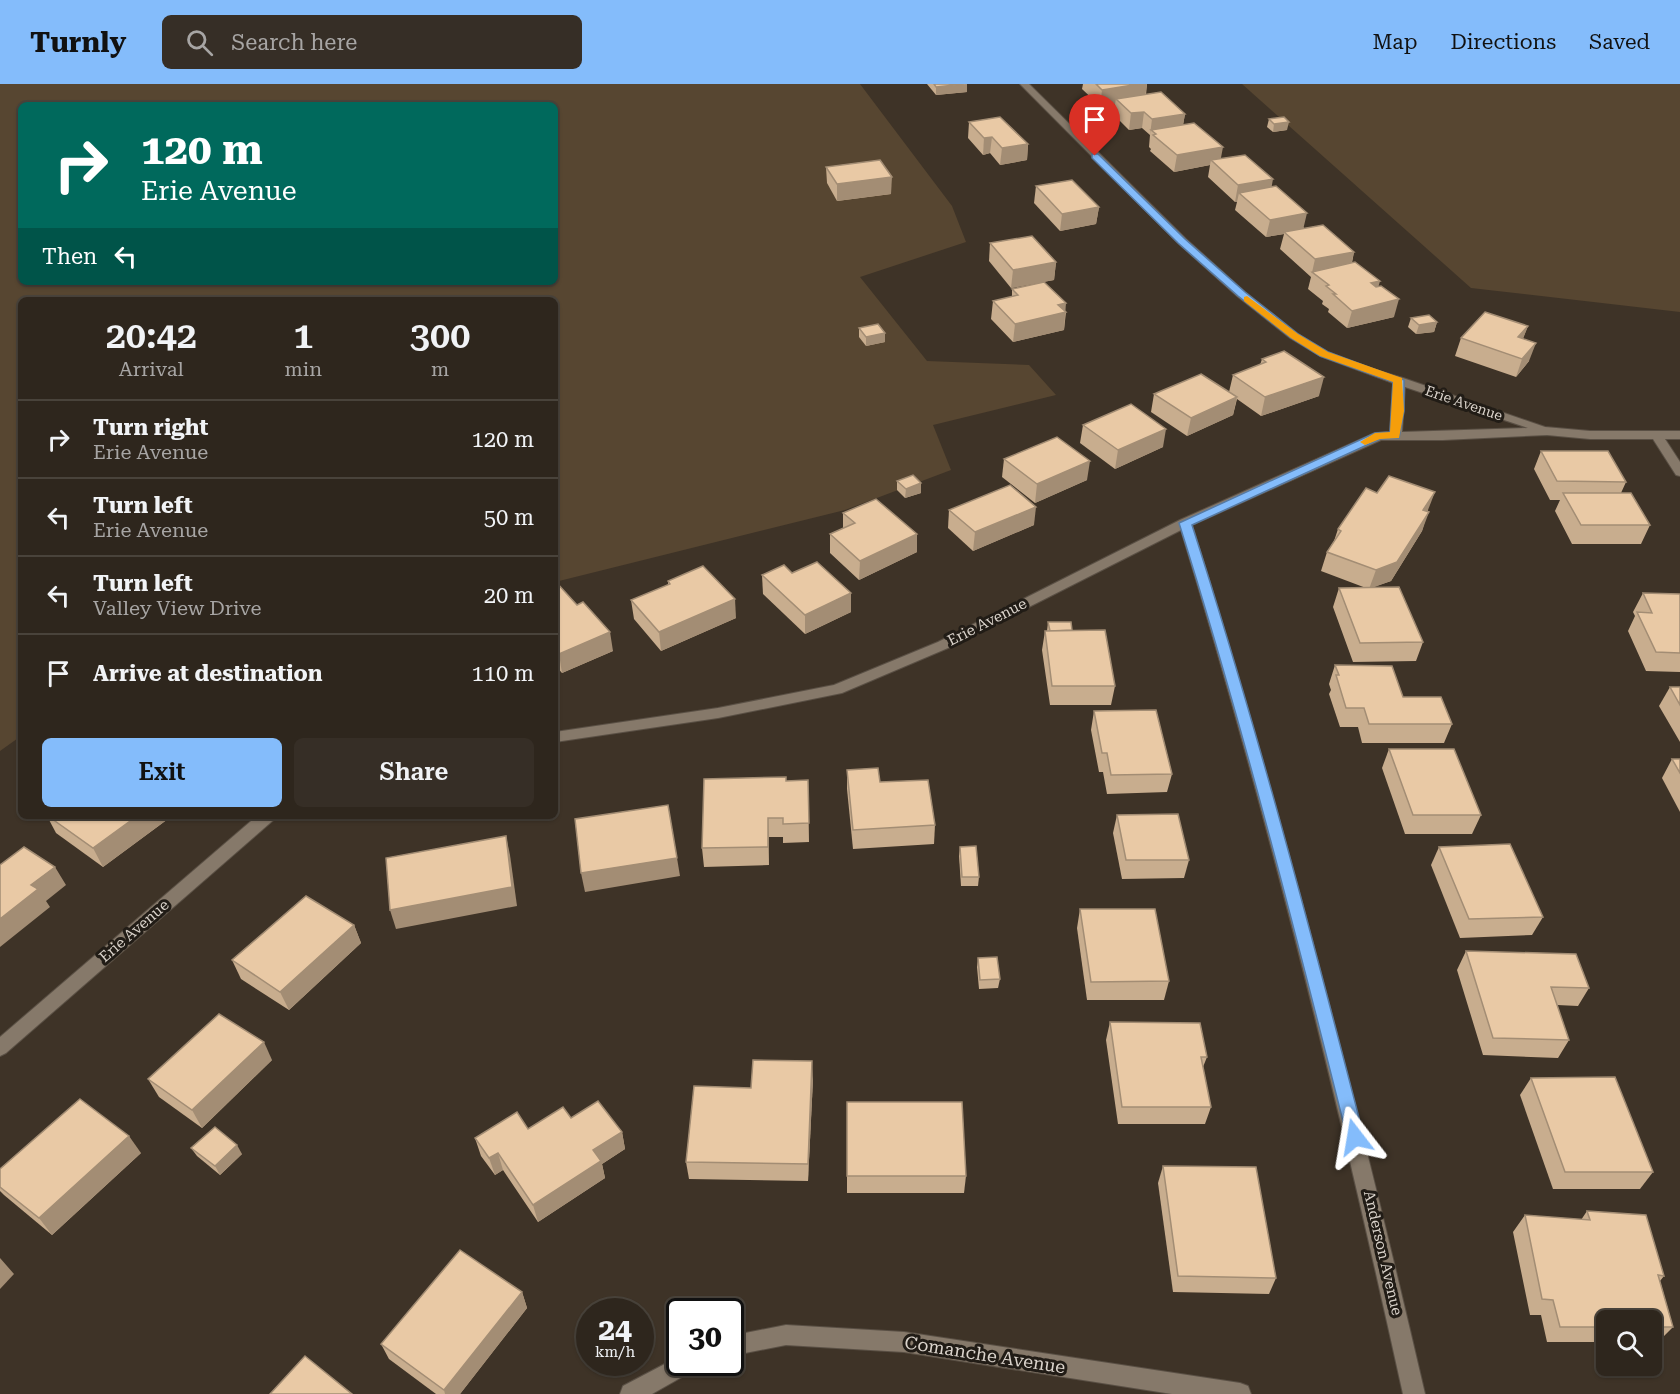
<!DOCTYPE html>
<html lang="en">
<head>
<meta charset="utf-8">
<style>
	:root { --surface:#2e261d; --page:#362e26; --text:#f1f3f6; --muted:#a7a5a4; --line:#49433b; --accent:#84bcfb }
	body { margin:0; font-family:"Roboto Serif",serif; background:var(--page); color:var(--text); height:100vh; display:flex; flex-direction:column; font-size:22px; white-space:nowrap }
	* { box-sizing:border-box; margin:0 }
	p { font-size:20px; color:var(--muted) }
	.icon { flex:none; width:33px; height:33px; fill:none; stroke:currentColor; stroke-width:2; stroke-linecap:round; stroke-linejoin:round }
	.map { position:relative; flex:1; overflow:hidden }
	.sheet { position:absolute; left:18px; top:213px; width:540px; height:522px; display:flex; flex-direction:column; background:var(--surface); border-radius:9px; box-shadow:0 2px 4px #0004,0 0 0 2px var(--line) }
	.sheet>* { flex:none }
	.banner { position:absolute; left:18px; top:18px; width:540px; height:183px; border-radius:9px; box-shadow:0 2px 4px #0004,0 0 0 2px var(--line); background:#00695c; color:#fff; overflow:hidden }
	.controls { position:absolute; left:1596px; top:1226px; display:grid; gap:12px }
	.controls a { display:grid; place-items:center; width:66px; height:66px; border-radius:9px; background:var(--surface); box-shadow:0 2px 4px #0004,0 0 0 2px var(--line); font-size:30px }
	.speed { position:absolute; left:576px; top:1214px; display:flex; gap:12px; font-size:30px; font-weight:700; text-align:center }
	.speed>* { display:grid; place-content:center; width:78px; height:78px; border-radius:50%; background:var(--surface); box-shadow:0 2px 4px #0004,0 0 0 2px var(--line); line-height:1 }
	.speed small { font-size:15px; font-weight:400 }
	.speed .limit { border:3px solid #111; border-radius:9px; background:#fff; color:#111 }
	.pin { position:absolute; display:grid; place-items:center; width:51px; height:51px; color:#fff; margin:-62px -26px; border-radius:50% 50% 50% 0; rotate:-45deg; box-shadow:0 0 6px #0007 }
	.pin .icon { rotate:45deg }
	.me { position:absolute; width:66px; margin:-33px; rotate:346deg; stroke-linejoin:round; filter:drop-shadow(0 0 4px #0008) }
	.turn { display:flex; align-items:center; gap:21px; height:126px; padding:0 24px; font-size:27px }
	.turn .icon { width:78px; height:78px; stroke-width:2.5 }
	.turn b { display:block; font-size:42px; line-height:51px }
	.then { display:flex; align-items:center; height:57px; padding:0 24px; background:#0003; gap:12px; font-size:22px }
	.eta { display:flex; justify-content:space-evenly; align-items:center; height:102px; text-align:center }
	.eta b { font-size:36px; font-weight:600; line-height:42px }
	.primary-button { display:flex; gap:12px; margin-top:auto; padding:12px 24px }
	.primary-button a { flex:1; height:69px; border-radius:9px; background:var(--accent); color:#111; font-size:24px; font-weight:600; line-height:69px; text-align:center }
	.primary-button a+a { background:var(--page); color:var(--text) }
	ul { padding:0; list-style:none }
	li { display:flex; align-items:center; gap:18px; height:78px; padding:0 24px; border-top:2px solid var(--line) }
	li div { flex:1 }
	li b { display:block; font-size:22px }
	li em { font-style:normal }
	header { display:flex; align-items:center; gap:36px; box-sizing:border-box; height:84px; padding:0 30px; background:var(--accent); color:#111 }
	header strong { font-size:28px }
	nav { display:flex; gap:33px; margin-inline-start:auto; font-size:21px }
	.search { width:420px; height:54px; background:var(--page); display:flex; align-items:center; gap:15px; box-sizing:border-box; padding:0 21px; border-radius:9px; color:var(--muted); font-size:22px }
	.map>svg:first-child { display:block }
	.green { fill:#574631; fill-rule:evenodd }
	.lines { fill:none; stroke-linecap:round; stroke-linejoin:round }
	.minor-casing { stroke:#5a5045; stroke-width:2 }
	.minor { fill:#86796a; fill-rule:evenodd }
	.wall { fill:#c8ad8e }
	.shaded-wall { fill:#a38d74 }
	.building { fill:#e9c9a5; stroke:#a38d74; stroke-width:1.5 }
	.route { fill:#84bcfb; stroke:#567aa3; stroke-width:1.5 }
	.slow { fill:#f59e0b }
	.labels { text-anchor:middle; stroke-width:6; stroke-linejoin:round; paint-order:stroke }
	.far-street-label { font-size:14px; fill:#dad3cb; stroke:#211c16 }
	.street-label { font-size:15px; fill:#dad3cb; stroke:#211c16 }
	.near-street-label { font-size:18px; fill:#dad3cb; stroke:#211c16 }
</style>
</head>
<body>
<header>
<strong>Turnly</strong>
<div class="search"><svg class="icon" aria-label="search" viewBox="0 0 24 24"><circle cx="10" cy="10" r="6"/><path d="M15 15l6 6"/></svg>Search here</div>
<nav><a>Map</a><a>Directions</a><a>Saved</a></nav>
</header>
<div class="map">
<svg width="1680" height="1310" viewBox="0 0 1680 1310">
	<rect width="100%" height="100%" fill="#3e3327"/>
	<g class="green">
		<path d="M0,0H860L952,122L966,158L860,193L927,277L1029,281L1056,311L933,341L951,386L845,426L555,498V216H21V652L0,667ZM21,21H555V198H21Z"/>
		<polygon points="1242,0 1680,0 1680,228 1471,204"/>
	</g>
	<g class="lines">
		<defs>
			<g id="minor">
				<path d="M1020,0H1029L1186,155L1245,208L1298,250L1328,268L1365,283L1403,294L1545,343L1590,347H1680V355H1665L1680,378V392L1676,391L1653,355H1590L1547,351L1443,356H1381L1192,441C1282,727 1357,1017 1425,1310H1403C1339,1019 1268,731 1181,446L948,564L842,609L718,634L555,658V648L718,624L834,601L938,558L1180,436L1375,349L1390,348L1393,299L1320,272L1290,254L1237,212L1178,159ZM1405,303L1528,344L1402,348Z"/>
				<polygon points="257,732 278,732 6,969 0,972 0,953"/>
				<polygon points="786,1241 904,1248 1240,1299 1248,1302 1251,1310 1172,1310 904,1268 786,1261 730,1272 730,1252"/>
				<polygon points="680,1272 680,1278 699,1278 696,1285 652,1310 620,1310 623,1302"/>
			</g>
		</defs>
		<use href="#minor" class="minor-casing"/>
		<use href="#minor" class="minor"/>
	</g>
	<g class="wall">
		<polygon points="927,0 967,0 967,8 936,11"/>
		<polygon points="1083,0 1147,0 1146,11 1185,30 1183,41 1221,75 1272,103 1304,144 1354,168 1352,179 1378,202 1394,233 1347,244 1328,228 1329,225 1322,220 1323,217 1308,205 1311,193 1280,165 1284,150 1266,153 1235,126 1237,118 1235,118 1208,93 1210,81 1174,88 1150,67 1151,65 1149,63 1150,51 1142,44 1129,46 1114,31 1115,20 1100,22 1082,5"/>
		<polygon points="1269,35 1287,46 1273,48 1267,43"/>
		<polygon points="969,38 1028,60 1027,76 1000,81 990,69 983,71 968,54"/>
		<polygon points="826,83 891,110 837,117 827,99"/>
		<polygon points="1036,102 1099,123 1096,140 1060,147 1034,119"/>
		<polygon points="990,159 1056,178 1054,196 1011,204 989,177"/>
		<polygon points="1012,205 1066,228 1064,246 1013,258 991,235 993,217 1012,213"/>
		<polygon points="1411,234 1437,238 1434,248 1416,250 1408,243"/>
		<polygon points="1528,242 1523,254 1529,277 1516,293 1455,272 1461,254"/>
		<polygon points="859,244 885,249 885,258 866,262 859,253"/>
		<polygon points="1262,275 1319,312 1261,332 1237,315 1233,331 1187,352 1151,328 1154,310 1229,308 1233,291 1260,281"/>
		<polygon points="1083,341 1163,363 1115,385 1080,359"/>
		<polygon points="1541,367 1626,398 1621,409 1650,441 1641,460 1572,460 1555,427 1560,416 1550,416 1534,385"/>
		<polygon points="1004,375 1087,396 1035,419 1002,393"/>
		<polygon points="897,397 921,409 905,414 897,406"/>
		<polygon points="949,426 1034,441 973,467 948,444"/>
		<polygon points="1428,426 1422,447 1391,497 1373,503 1423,558 1416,577 1353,578 1333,523 1339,504 1366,504 1321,487 1327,468 1334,457 1338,445"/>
		<polygon points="843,429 917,450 917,468 859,496 830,469 830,450 843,444"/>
		<polygon points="792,489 851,528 805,550 763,510 762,491"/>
		<polygon points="668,497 736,534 661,567 634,535 631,516 668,501"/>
		<polygon points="555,499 577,521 613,567 562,589 555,581"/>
		<polygon points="1643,509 1680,510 1680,588 1646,587 1628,547 1635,532 1633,528"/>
		<polygon points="1048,538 1072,546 1115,602 1111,621 1050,621 1042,566 1045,547 1047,547"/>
		<polygon points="1335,581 1403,613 1452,640 1444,659 1362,659 1358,643 1340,643 1329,610 1331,606 1329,600"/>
		<polygon points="1670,603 1680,603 1680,658 1659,622"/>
		<polygon points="1094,627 1172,690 1167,708 1107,710 1103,688 1099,688 1091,646"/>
		<polygon points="1389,665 1481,731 1472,750 1405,750 1382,684"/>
		<polygon points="1672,675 1680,675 1680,728 1662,694"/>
		<polygon points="847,686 880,698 935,741 934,760 853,765 847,705"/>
		<polygon points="808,696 809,758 783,759 783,753 769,753 769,781 704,783 702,764 786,697"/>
		<polygon points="1117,731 1189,776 1184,794 1122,795 1113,749"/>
		<polygon points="47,732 172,732 103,783 56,749"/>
		<polygon points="960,763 979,793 978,802 961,802 959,772"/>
		<polygon points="1439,763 1543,833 1532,851 1460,854 1431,781"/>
		<polygon points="1080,825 1169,897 1164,916 1087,916 1077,844"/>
		<polygon points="354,841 361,859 289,926 241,895 232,876"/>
		<polygon points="1466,867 1589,904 1578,922 1557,921 1569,956 1558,974 1483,971 1457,886"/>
		<polygon points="978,874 1000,895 998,904 979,905 977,883"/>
		<polygon points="1110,938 1207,973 1203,983 1211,1023 1205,1040 1118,1040 1106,956"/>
		<polygon points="272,976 202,1044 159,1013 148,995"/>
		<polygon points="1531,994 1653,1088 1640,1105 1553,1105 1520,1011"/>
		<polygon points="813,995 808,1097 689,1095 686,1078 751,1004"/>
		<polygon points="847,1018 966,1092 964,1109 847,1109"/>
		<polygon points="571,1034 622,1048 625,1065 602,1080 605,1094 538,1138 503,1086 495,1091 481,1072 475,1054 528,1045"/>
		<polygon points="191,1064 242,1070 220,1091 197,1072"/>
		<polygon points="141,1069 52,1151 4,1111 0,1107 0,1085"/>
		<polygon points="1163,1082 1276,1194 1269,1210 1173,1208 1158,1099"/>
		<polygon points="1587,1127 1664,1192 1660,1197 1673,1243 1658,1258 1652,1258 1652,1236 1606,1236 1606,1258 1547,1258 1541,1231 1530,1231 1513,1148 1525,1131 1581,1136"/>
		<polygon points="522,1208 527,1224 460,1310 436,1310 389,1275 381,1260"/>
	</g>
	<g class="shaded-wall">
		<polygon points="967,0 967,8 936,11 936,3"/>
		<polygon points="1126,0 1147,0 1145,13 1116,15 1115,20 1100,22 1102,6"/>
		<polygon points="1144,28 1142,44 1129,46 1131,29"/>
		<polygon points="1185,30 1182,47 1151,46 1150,51 1152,35"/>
		<polygon points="1289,38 1287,46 1273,48 1274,40"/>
		<polygon points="992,53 990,69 983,71 984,54"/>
		<polygon points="1028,60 1027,76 1000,81 1002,64"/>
		<polygon points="1223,63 1220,79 1211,76 1210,81 1174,88 1177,71"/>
		<polygon points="892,93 891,110 837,117 837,100"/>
		<polygon points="1273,95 1270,112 1239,109 1237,118 1235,118 1238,101"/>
		<polygon points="1099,123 1096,140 1060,147 1062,130"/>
		<polygon points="1307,129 1303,146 1284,148 1284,150 1266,153 1270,136"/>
		<polygon points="1354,168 1350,186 1312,188 1311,193 1315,175"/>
		<polygon points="1056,178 1054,196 1011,204 1013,186"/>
		<polygon points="1380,197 1375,215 1371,199"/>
		<polygon points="1399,215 1394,233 1347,244 1352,227"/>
		<polygon points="1066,219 1064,246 1013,258 1015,240 1058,221"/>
		<polygon points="1437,238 1434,248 1416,250 1419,241"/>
		<polygon points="1528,242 1521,260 1518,253"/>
		<polygon points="885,249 885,258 866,262 866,253"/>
		<polygon points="1536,259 1529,277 1516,293 1522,275"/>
		<polygon points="1324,293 1319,312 1261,332 1265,313"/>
		<polygon points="1237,313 1233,331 1187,352 1191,334"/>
		<polygon points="1166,345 1163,363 1115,385 1118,366"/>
		<polygon points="1090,377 1087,396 1035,419 1037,400"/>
		<polygon points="921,399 921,409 905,414 906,405"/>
		<polygon points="1435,408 1428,426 1417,445 1423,426"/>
		<polygon points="1036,423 1034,441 973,467 975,448"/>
		<polygon points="1429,428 1422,447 1391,497 1369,505 1376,486"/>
		<polygon points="917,450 917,468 859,496 860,477"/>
		<polygon points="851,509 851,528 805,550 805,531"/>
		<polygon points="735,515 736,534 661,567 659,548"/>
		<polygon points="610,548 613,567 562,589 559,570"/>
		<polygon points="137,732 172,732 103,783 93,764"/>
		<polygon points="768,734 769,753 769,781 768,763"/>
		<polygon points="506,752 510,771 517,822 396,845 390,826"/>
		<polygon points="677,774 680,792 585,808 581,789"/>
		<polygon points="55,783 66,801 46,817 50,823 0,863 0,835 31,801"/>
		<polygon points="354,841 361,859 289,926 280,908"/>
		<polygon points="264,958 272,976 202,1044 192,1026"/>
		<polygon points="812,977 813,995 808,1097 808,1080"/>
		<polygon points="622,1048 625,1065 602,1080 605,1094 538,1138 533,1121 593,1066"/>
		<polygon points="129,1052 141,1069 52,1151 39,1134"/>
		<polygon points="237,1061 242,1070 220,1091 215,1082"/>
		<polygon points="498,1069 503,1086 495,1091 489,1074"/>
		<polygon points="0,1174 14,1190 0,1205"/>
		<polygon points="522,1208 527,1224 460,1310 445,1310 444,1306"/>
	</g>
	<g class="building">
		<polygon points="934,0 964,0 936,3"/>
		<polygon points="1096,0 1139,0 1102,6"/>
		<polygon points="1161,8 1185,30 1152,35 1144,28 1131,29 1116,15"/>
		<polygon points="1000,33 1028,60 1002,64 992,53 984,54 969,38"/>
		<polygon points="1284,33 1289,38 1274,40 1269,35"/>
		<polygon points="1194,39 1223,63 1177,71 1153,51 1156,50 1151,46"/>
		<polygon points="1245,71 1273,95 1238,101 1211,76"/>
		<polygon points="880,76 892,93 837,100 826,83"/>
		<polygon points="1072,96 1099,123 1062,130 1036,102"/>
		<polygon points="1276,102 1307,129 1270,136 1239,109"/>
		<polygon points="1323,141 1354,168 1315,175 1284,148"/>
		<polygon points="1032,152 1056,178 1013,186 990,159"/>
		<polygon points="1355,178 1380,197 1371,199 1376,203 1381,202 1399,215 1352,227 1333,210 1336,210 1326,202 1329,201 1312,188"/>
		<polygon points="1044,198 1066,219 1058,221 1066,228 1015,240 993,217 1018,211 1012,205"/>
		<polygon points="1485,228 1528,242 1518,253 1536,259 1522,275 1461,254"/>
		<polygon points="1429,231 1437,238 1419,241 1411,234"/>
		<polygon points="878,240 885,249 866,253 859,244"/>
		<polygon points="1284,267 1324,293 1265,313 1233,291 1266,278 1262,275"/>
		<polygon points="1201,290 1237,313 1191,334 1154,310"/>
		<polygon points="1131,320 1166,345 1118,366 1083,341"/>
		<polygon points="1057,353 1090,377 1037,400 1004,375"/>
		<polygon points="1541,367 1608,367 1626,398 1557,397"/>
		<polygon points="913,391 921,399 906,405 897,397"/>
		<polygon points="1389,392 1435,408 1423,426 1429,428 1397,478 1376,486 1327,468 1341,447 1338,445 1366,404 1377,409"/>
		<polygon points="1010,401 1036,423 975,448 949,426"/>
		<polygon points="1563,409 1631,409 1650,441 1581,441"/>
		<polygon points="876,415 917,450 860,477 830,450 855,439 843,429"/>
		<polygon points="817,478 851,509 805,531 762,491 784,481 792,489"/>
		<polygon points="703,482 735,515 659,548 631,516 670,500 668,497"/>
		<polygon points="556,498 577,521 583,518 610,548 559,570 555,566 555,499"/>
		<polygon points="1399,503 1423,558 1360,559 1339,504"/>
		<polygon points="1643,509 1680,510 1680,569 1656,568 1637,528 1652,529"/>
		<polygon points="1048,538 1071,538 1072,546 1050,547"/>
		<polygon points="1105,546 1115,602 1052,602 1045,547"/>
		<polygon points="1335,581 1392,582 1403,613 1441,613 1452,640 1369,640 1364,624 1346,624 1336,591 1339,591"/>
		<polygon points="1670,603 1680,603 1680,621"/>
		<polygon points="1156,626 1172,690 1111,691 1107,669 1102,669 1094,627"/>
		<polygon points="1389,665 1454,665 1481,731 1413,731"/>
		<polygon points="1672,675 1680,675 1680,689"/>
		<polygon points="878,684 880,698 928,696 935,741 853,746 847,686"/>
		<polygon points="786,693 786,697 808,696 809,739 783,740 783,734 768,734 768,763 702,764 704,695"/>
		<polygon points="668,721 677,774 581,789 575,735"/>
		<polygon points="1178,730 1189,776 1126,776 1117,731"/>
		<polygon points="48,732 137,732 93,764"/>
		<polygon points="506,752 512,803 390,826 386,774"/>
		<polygon points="1510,760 1543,833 1469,835 1439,763"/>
		<polygon points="976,762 979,793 962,793 960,763"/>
		<polygon points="24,763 55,783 31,801 38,805 0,835 0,781"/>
		<polygon points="306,812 354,841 280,908 232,876"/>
		<polygon points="1080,825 1155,825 1169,897 1091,898"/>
		<polygon points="1466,867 1576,870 1589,904 1551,903 1569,956 1493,954"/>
		<polygon points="997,873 1000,895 980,896 978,874"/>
		<polygon points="219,930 264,958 192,1026 148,995"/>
		<polygon points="1110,938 1200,939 1207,973 1201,973 1211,1023 1122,1023"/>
		<polygon points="753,976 812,977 808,1080 686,1078 694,1002 751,1004"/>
		<polygon points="1615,993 1653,1088 1565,1088 1531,994"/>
		<polygon points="80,1015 129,1052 39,1134 0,1103 0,1085"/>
		<polygon points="598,1017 622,1048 593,1066 601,1077 533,1121 498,1069 489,1074 475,1054 517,1028 528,1045 563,1023 571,1034"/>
		<polygon points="847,1018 962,1018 966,1092 847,1092"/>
		<polygon points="215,1043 237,1061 215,1082 191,1064"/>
		<polygon points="1163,1082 1256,1083 1276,1194 1178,1192"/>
		<polygon points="1587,1127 1646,1131 1664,1192 1658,1191 1673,1243 1652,1243 1652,1236 1606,1236 1606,1243 1560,1243 1553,1216 1542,1215 1525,1131 1590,1136"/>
		<polygon points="460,1166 522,1208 444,1306 381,1260"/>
		<polygon points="305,1272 352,1310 270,1310"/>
	</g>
	<path class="route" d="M1092,70H1098L1185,155L1245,208L1298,250L1328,268L1404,296V327L1399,354L1380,355L1192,441C1257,643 1311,848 1364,1053L1361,1058L1355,1061L1349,1058L1347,1053C1295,847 1243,642 1179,439L1375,349L1390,348L1393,298L1320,272L1291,254L1238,212L1178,159L1092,74Z"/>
	<polygon class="slow" points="1247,212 1298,250 1328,268 1402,294 1404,327 1399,354 1380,355 1365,361 1360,358 1375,349 1390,348 1393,298 1320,272 1291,254 1244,217 1244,213"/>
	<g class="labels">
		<g class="far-street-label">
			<text transform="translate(1464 319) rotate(19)" y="5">Erie Avenue</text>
		</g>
		<g class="street-label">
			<text transform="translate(987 538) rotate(-27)" y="5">Erie Avenue</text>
			<text transform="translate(134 847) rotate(-41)" y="5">Erie Avenue</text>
			<text transform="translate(1383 1169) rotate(77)" y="5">Anderson Avenue</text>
		</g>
		<g class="near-street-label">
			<text transform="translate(985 1271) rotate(9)" y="6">Comanche Avenue</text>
		</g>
	</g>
</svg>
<div class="controls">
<a><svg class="icon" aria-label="search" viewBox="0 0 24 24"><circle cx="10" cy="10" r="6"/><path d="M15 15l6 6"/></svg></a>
</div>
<div class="speed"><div>24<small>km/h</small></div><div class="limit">30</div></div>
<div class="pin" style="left:1095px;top:72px;background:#d93025"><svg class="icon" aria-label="arrive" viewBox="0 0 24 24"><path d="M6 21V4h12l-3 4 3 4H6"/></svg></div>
<svg class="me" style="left:1355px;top:1053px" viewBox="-20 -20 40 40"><path d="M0-17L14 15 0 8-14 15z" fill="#84bcfb" stroke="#fff" stroke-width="4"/></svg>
<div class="banner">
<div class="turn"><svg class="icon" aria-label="right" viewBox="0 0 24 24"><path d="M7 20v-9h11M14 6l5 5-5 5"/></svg><div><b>120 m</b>Erie Avenue</div></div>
<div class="then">Then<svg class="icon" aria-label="left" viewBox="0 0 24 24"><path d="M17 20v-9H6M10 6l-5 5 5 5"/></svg></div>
</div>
<section class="sheet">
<div class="eta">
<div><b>20:42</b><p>Arrival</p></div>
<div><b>1</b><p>min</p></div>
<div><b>300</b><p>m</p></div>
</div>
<ul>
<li><svg class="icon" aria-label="right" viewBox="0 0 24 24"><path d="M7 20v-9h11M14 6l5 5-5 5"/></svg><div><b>Turn right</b><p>Erie Avenue</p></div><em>120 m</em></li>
<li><svg class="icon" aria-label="left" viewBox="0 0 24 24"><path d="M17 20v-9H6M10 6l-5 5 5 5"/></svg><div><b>Turn left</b><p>Erie Avenue</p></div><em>50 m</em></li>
<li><svg class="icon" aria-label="left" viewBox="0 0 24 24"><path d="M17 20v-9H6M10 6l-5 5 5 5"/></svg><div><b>Turn left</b><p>Valley View Drive</p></div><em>20 m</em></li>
<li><svg class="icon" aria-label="arrive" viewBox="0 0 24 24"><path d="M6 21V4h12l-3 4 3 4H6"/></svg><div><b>Arrive at destination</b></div><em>110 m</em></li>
</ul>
<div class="primary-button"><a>Exit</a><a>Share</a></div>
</section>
</div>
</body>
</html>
